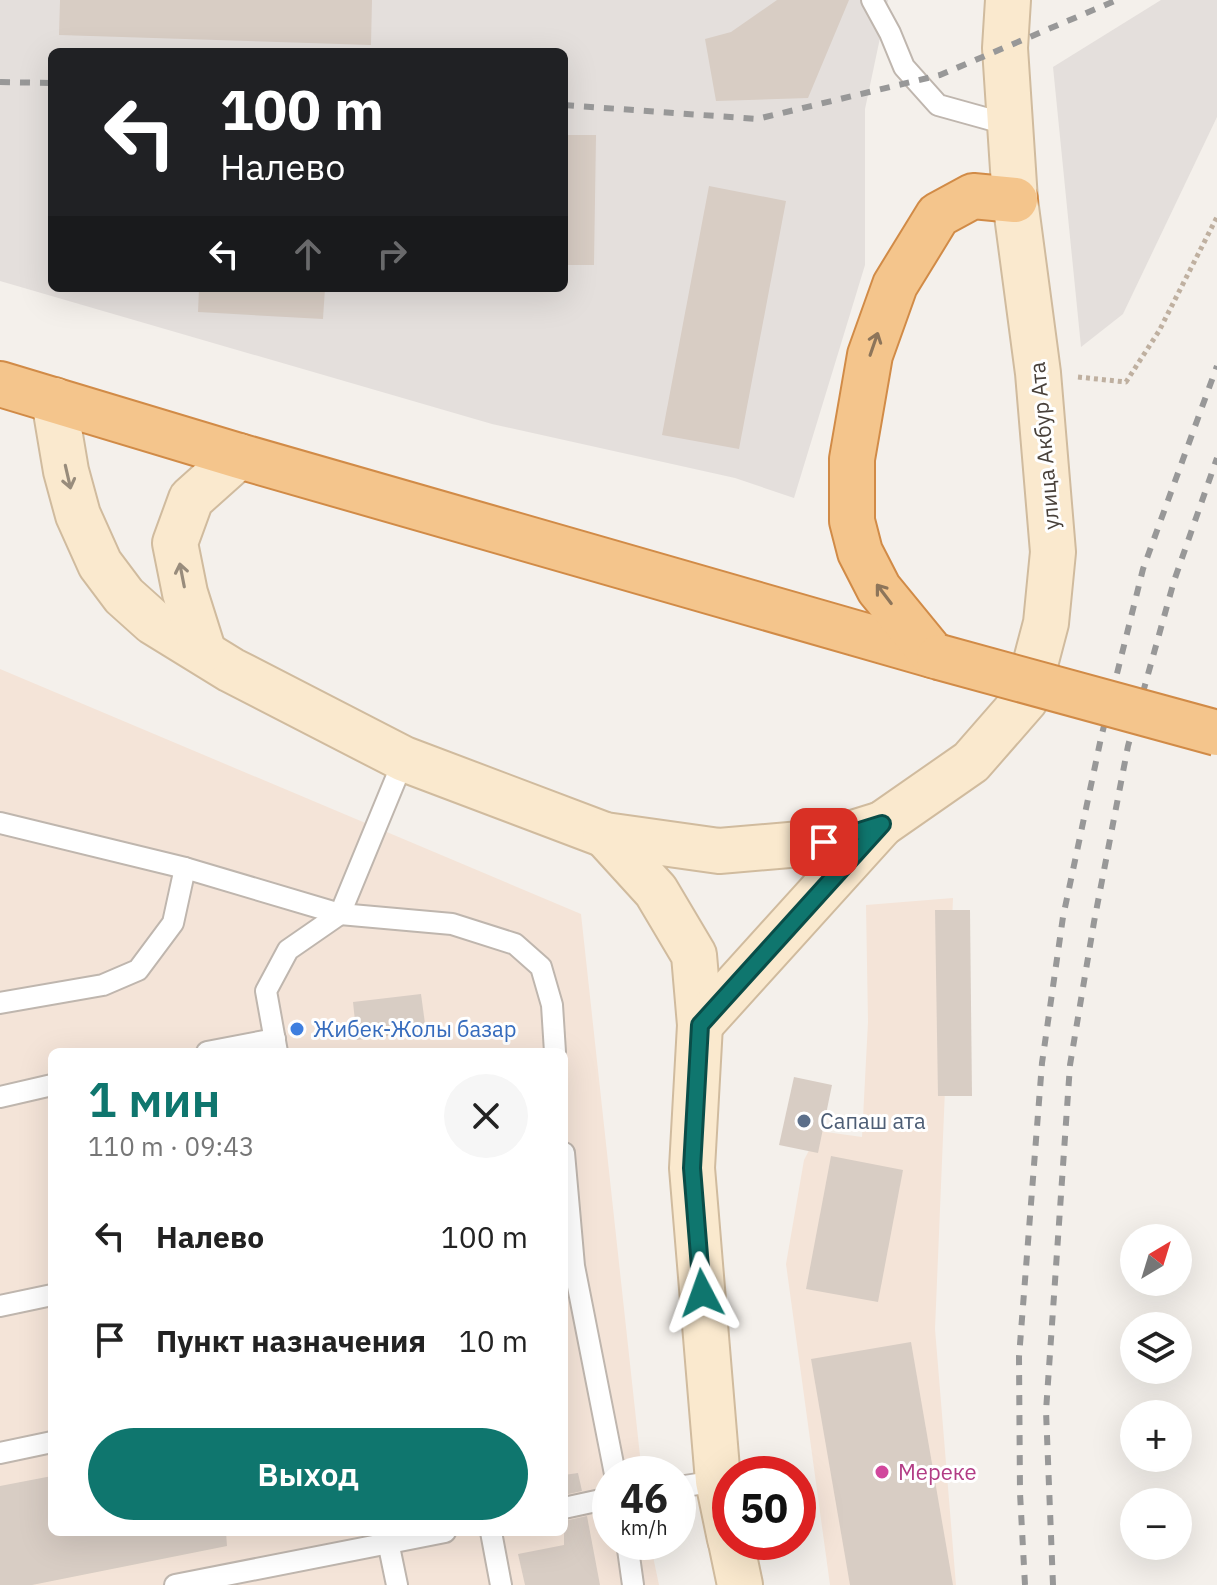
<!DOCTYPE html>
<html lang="ru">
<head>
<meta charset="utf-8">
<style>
	:root { --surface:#fff; --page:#f6f6f6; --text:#222; --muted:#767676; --accent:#0f766e }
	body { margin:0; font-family:"IBM Plex Sans",sans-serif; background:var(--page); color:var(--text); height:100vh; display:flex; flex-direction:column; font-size:30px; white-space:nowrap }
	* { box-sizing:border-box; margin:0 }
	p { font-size:26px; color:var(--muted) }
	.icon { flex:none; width:44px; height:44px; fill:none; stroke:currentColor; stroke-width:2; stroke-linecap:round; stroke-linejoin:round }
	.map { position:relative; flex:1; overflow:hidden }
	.details { position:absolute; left:48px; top:1048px; width:520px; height:488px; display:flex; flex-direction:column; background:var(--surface); border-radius:12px; box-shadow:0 8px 32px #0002 }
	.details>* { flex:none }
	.hud { position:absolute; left:48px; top:48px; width:520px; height:244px; border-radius:12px; box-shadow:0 8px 32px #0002; background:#202124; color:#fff; overflow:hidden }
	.needle { width:52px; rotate:38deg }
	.tools { position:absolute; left:1120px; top:1224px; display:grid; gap:16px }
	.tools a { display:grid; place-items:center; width:72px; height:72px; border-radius:50%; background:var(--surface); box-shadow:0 8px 32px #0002; font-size:40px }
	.speed { position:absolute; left:592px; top:1456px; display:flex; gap:16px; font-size:40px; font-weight:700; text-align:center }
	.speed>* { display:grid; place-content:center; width:104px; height:104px; border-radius:50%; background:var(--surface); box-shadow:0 8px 32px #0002; line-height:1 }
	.speed small { font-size:20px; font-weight:400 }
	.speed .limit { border:12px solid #d22; background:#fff; color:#111 }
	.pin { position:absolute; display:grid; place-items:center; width:68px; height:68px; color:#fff; margin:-34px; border-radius:16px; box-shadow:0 4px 12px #0006 }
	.me { position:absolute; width:88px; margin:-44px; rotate:356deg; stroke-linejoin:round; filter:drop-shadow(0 0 6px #0008) }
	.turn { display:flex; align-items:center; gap:28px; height:168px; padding:0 40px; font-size:36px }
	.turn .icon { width:104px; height:104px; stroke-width:2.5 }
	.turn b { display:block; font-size:56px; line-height:68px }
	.lanes { display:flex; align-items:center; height:76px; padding:0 40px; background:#0003; justify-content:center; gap:40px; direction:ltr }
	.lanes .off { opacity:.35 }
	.round { display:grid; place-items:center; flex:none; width:84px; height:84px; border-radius:42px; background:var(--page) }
	.head { display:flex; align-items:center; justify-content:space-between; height:136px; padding:0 40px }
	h1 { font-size:48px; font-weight:600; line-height:60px; color:var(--accent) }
	.button { display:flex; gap:16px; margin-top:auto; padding:16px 40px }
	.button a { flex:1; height:92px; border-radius:48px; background:var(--accent); color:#fff; font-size:32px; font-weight:600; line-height:92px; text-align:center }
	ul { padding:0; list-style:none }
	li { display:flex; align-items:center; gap:24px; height:104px; padding:0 40px }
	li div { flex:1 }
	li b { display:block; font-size:30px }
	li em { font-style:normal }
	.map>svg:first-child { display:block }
	.commercial { fill:#f4e4d8; fill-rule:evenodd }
	.industrial { fill:#e4dfdc; fill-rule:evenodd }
	.building { fill:#d8cdc4 }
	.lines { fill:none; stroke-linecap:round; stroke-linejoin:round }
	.service-casing { stroke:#bfb6ae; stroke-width:24 }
	.secondary-casing { stroke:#d0bb9e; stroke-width:48 }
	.trunk-casing { stroke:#d18b47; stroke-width:48 }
	.path { stroke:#bfb0a0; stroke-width:5; stroke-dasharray:4 4; stroke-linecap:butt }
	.service { stroke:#fff; stroke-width:20 }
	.secondary { stroke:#fae9ce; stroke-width:44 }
	.trunk { stroke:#f4c58c; stroke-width:44 }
	.rail { stroke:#989898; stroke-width:6; stroke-dasharray:10 10; stroke-linecap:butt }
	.trunk-bridge-casing { stroke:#d18b47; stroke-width:48; stroke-linecap:butt }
	.trunk-bridge { stroke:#f4c58c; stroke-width:44 }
	.oneway { stroke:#8d755a }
	.oneway2 { stroke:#988c7c }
	.route-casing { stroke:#0a4d48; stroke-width:20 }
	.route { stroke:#0f766e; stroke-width:14 }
	.shop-dot { fill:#3f7fe0; stroke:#fff; stroke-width:3 }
	.service-dot { fill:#5c6f8a; stroke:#fff; stroke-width:3 }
	.hotel-dot { fill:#d1479c; stroke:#fff; stroke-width:3 }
	.labels { text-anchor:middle; stroke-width:6; stroke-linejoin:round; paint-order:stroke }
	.street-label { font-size:22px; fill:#484039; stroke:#fff }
	.shop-label { font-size:22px; fill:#366cbe; stroke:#fff; text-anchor:start }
	.service-label { font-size:22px; fill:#4e5e75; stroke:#fff; text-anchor:start }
	.hotel-label { font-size:22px; fill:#b23c85; stroke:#fff; text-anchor:start }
</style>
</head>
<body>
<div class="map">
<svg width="1217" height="1585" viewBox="0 0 1217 1585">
	<rect width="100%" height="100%" fill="#f4f0eb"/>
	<g class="commercial">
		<path d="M0,669L581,914L642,1474H610V1542H650L659,1585H0ZM52,1052H564V1532H52Z"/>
		<polygon points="953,898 935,1329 956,1585 830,1585 786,1264 804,1160 819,1131 862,1137 868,1022 866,905"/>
	</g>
	<g class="industrial">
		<path d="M0,0H888L865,109V265L794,498L735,478L492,424L0,281ZM52,52H564V288H52Z"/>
		<polygon points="1161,0 1217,0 1217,117 1123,314 1081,347 1053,67"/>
	</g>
	<g class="building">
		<polygon points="60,0 372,0 371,45 59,35"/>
		<polygon points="777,0 849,0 808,98 716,101 705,39 731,32"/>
		<polygon points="564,135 596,135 594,265 564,265"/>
		<polygon points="709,186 786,201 739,449 662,435"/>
		<polygon points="199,288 325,288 323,319 198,312"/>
		<polygon points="935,910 970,910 972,1096 938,1096"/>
		<polygon points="421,994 426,1031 357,1040 353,1002"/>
		<polygon points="794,1077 832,1085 818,1153 779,1145"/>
		<polygon points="831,1156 903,1170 878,1302 806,1289"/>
		<polygon points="911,1342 953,1585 850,1585 811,1359"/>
		<polygon points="578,1473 582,1491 564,1495 564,1475"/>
		<polygon points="52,1476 52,1532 226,1532 227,1546 32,1585 0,1585 0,1486"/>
		<polygon points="587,1516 600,1585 525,1585 518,1554 564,1545 564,1521"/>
	</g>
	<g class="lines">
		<defs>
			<g id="service">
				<polyline points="872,0 890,33 904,67 938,105 1010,125"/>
				<polyline points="0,823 185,868 340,914 452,924 515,944 541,967 552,1005 555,1052"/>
				<polyline points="0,1003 103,985 138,970 173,923 185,868"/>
				<polyline points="207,1052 275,1039"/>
				<polyline points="277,1052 266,991 288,950 340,914 404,759"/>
				<polyline points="0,1097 52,1085"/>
				<polyline points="564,1153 574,1266 615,1474"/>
				<polyline points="0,1306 52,1295"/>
				<polyline points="0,1453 52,1442"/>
				<polyline points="678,1487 718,1481"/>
				<polyline points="564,1508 610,1498"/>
				<polyline points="386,1532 397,1585"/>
				<polyline points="491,1532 501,1585"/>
				<polyline points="627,1542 633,1585"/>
				<polyline points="175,1585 445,1532"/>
			</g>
			<g id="secondary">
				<polyline points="54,400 66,471 78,515 100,564 124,596 153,622 231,670 404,759 605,835 719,851 824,842 882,824"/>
				<polyline points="203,650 185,593 175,543 191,499 239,456"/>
				<polyline points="605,835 656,891 694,955 700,1025 692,1168 718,1481 730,1539"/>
				<polyline points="700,1025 882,824 971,762 1026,699 1046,623 1053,552 1038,373 1015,200 1005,48 1008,0"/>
				<polyline points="731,1542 740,1585"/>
			</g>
			<g id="trunk">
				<polyline points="0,384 239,456 939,657"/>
				<polyline points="933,655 879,589 860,552 852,521 852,459 870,355 895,285 938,215 973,196 1015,200"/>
			</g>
		</defs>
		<use href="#service" class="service-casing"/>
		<use href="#secondary" class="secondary-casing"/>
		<use href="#trunk" class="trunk-casing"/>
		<polyline class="path" points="1078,377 1126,382 1159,331 1217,217"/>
		<use href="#service" class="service"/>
		<use href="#secondary" class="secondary"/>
		<use href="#trunk" class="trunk"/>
		<g class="rail">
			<polyline points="0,82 52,83"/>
			<polyline points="564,105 757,119 940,75 1117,0"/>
			<polyline points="1025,1585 1020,1493 1019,1357 1042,1063 1063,917 1101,738 1143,569 1217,366"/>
			<polyline points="1053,1585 1046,1411 1070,1065 1094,922 1128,746 1174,581 1217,458"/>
		</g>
		<defs>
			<polyline id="trunk-bridge" points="939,657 1217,733"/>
		</defs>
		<use href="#trunk-bridge" class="trunk-bridge-casing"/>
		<use href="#trunk-bridge" class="trunk-bridge"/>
	</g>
	<defs><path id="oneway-shaft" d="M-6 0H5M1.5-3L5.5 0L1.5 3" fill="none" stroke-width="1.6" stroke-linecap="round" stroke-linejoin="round" transform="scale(2)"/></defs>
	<g class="oneway">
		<use href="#oneway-shaft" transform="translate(874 344) rotate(-71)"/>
		<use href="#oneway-shaft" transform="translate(884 594) rotate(-127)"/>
	</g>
	<g class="oneway2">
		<use href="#oneway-shaft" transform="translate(68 477) rotate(77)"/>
		<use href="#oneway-shaft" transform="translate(182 575) rotate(-101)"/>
	</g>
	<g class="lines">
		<defs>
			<polyline id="route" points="702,1293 692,1168 700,1025 882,824 824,842"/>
		</defs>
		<use href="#route" class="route-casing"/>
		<use href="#route" class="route"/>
	</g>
	<circle class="shop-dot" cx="297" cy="1029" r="8"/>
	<circle class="service-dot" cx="804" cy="1121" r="8"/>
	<circle class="hotel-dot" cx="882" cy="1472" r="8"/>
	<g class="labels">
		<g class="street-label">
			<text transform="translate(1044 446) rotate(-95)" y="8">улица Акбур Ата</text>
		</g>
		<g class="shop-label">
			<text x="313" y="1037">Жибек-Жолы базар</text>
		</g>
		<g class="service-label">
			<text x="820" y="1129">Сапаш ата</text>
		</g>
		<g class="hotel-label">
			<text x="898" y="1480">Мереке</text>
		</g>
	</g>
</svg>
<div class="tools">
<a><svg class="needle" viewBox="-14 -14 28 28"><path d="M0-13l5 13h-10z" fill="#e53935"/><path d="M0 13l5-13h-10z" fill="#767676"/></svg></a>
<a><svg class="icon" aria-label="layers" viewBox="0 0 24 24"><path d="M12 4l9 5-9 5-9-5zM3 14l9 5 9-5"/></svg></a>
<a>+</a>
<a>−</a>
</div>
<div class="speed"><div>46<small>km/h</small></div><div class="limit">50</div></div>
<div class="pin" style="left:824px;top:842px;background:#d93025"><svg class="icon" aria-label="arrive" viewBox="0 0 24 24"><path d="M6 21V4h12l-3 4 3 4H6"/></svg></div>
<svg class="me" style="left:702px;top:1293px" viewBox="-20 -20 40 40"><path d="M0-17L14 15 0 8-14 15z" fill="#0f766e" stroke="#fff" stroke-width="4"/></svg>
<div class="hud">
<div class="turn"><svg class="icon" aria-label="left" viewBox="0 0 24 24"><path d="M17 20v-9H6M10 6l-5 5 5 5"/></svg><div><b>100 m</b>Налево</div></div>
<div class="lanes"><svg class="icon" aria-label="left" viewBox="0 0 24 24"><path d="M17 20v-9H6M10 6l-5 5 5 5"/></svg><svg class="icon off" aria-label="ahead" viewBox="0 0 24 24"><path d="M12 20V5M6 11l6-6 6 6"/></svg><svg class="icon off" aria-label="right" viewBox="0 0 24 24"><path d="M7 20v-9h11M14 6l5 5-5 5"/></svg></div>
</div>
<section class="details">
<div class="head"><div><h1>1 мин</h1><p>110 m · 09:43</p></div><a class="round"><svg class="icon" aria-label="close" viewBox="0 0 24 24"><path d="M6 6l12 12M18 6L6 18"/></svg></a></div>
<ul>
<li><svg class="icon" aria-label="left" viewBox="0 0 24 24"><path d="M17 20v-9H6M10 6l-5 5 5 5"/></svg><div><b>Налево</b></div><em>100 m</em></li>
<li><svg class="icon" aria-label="arrive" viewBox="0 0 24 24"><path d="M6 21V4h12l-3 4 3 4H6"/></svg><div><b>Пункт назначения</b></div><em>10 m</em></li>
</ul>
<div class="button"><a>Выход</a></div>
</section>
</div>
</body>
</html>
